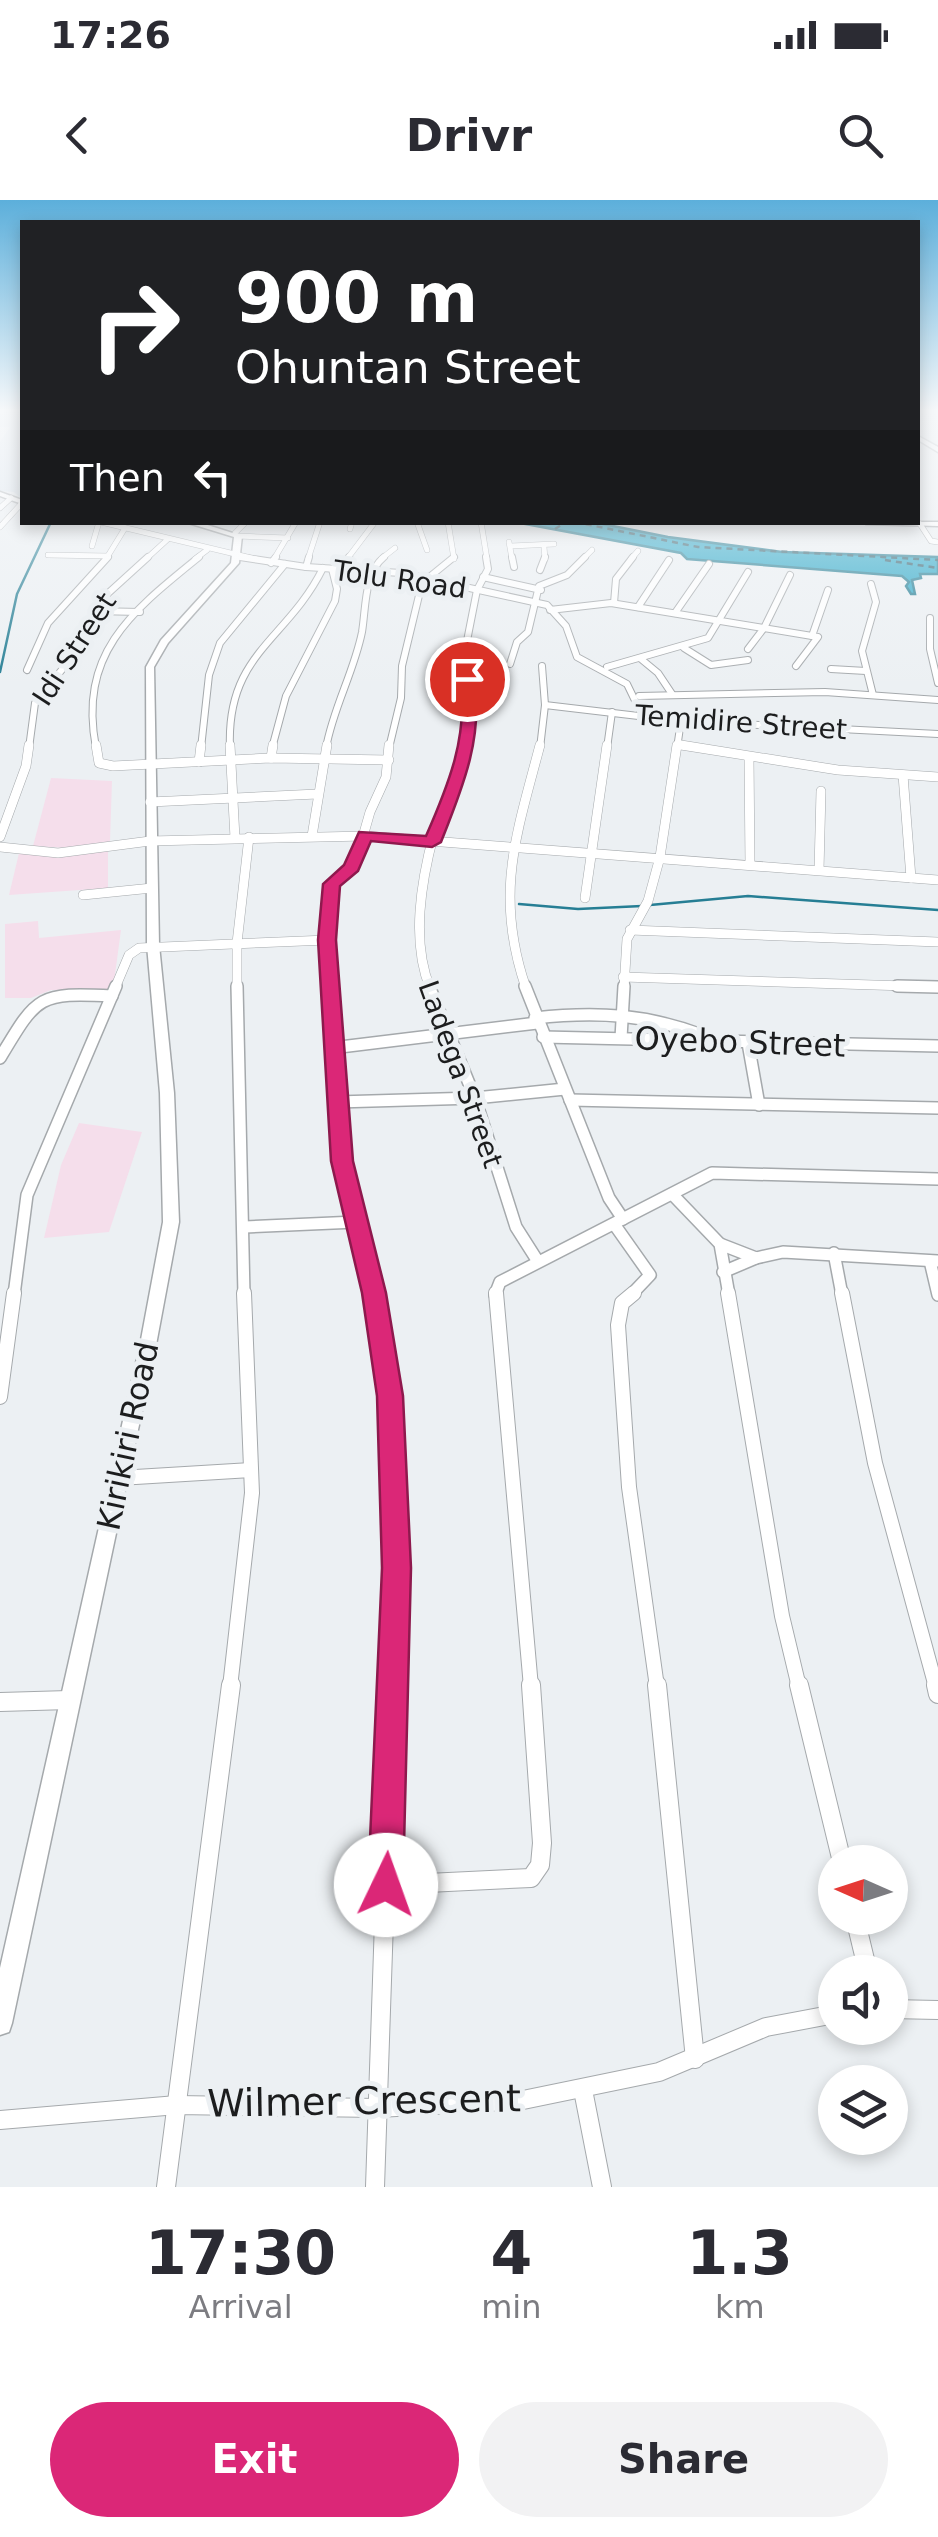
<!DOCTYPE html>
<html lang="en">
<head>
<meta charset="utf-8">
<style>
	:root { --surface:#fff; --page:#f2f2f3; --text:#2b2b33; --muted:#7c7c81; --accent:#db2777 }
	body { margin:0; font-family:"DejaVu Sans",sans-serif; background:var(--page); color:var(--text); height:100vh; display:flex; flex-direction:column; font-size:38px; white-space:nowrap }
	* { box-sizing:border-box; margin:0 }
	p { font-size:32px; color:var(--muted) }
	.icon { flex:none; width:55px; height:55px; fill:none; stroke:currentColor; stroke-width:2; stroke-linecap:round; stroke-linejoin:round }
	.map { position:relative; height:1987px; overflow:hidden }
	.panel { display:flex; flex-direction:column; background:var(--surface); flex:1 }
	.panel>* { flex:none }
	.banner { position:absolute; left:20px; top:20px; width:900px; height:305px; border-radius:0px; box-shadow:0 5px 15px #0003; background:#202124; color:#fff; overflow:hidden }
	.needle { width:65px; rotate:273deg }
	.buttons { position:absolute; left:818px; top:1645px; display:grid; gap:20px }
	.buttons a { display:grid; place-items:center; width:90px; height:90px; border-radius:50%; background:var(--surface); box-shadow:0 5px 15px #0003; font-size:50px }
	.pin { position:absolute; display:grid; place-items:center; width:85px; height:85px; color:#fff; margin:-42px; border:5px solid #fff; border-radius:50%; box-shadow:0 2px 10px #0007 }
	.me { position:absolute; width:110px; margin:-55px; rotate:3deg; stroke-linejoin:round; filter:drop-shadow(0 0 8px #0008) }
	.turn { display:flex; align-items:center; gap:35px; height:210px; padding:0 50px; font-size:45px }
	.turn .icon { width:130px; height:130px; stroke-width:2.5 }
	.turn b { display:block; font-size:70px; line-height:85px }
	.then { display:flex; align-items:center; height:95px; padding:0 50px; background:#0003; gap:20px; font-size:38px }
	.eta { display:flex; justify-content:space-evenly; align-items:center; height:170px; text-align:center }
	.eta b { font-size:60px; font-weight:600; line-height:70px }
	.action { display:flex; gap:20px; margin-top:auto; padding:20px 50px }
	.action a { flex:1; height:115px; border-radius:60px; background:var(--accent); color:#fff; font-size:40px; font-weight:600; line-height:115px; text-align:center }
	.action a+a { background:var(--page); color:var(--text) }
	.status { display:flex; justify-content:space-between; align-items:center; height:70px; padding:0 50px; background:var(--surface); direction:ltr }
	.status svg { height:28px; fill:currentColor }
	header { display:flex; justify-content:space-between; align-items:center; height:130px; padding:0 50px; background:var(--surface); font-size:45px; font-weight:600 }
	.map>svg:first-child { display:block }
	.built { fill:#dae4ed }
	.education { fill:#f5deeb }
	.water { fill:#2aa7c7; stroke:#267e94; stroke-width:2.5 }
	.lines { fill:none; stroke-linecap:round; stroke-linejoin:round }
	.stream { stroke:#267e94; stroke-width:2.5 }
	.ferry { stroke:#2e5e6c; stroke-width:2.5; stroke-dasharray:6 5; stroke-linecap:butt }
	.street-far5-casing { stroke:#a5a9ac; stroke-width:6 }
	.street-far4-casing { stroke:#a5a9ac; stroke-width:8 }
	.street-far3-casing { stroke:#a5a9ac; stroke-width:10 }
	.street-far2-casing { stroke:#a5a9ac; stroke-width:14 }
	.street-far1-casing { stroke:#a5a9ac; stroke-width:16 }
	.street-casing { stroke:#a5a9ac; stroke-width:20 }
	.secondary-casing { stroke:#a5a9ac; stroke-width:3 }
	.street-far5 { stroke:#fff; stroke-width:5 }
	.street-far4 { stroke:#fff; stroke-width:6 }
	.street-far3 { stroke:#fff; stroke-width:9 }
	.street-far2 { stroke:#fff; stroke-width:11 }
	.street-far1 { stroke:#fff; stroke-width:14 }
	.street { stroke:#fff; stroke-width:18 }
	.secondary { fill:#fff; fill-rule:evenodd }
	.route { fill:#db2777; stroke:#8e194d; stroke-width:2.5 }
	.labels { text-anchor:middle; stroke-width:10; stroke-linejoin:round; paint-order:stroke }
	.far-street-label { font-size:28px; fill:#1c1d1e; stroke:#ecf0f3 }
	.street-label { font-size:32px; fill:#1c1d1e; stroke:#ecf0f3 }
	.near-street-label { font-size:38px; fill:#1c1d1e; stroke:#ecf0f3 }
</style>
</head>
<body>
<div class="status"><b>17:26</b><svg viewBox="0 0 49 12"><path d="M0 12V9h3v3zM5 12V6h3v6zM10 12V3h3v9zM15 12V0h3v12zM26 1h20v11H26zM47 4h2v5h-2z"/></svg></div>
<header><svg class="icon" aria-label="back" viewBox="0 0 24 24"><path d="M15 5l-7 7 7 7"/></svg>Drivr<svg class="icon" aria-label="search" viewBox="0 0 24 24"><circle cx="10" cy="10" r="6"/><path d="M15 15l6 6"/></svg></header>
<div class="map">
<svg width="938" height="1987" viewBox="0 0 938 1987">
	<rect width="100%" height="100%" fill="#ecf0f3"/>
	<polygon class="built" points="5,211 22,211 22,299 14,292 0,291 0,242 10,227 0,227 0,215"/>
	<g class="education">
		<polygon points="51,578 112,581 110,642 69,648 33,646"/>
		<polygon points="108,649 108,688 9,695 19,653"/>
		<polygon points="38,721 39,738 121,730 113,789 51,790 31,798 5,798 5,724"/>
		<polygon points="79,923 142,932 109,1032 44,1038 61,965"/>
	</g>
	<polygon class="water" points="520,323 598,323 668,337 782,352 938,357 938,374 920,374 921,378 912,380 915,394 911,394 906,386 909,382 902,376 687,359 681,353"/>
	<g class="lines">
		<g class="stream">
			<polyline points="0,472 17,394 51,322"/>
			<polyline points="519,704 578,709 642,706"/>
			<polyline points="650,705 748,696 938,710"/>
		</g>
		<g class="ferry">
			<polyline points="575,322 698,347 938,360"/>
			<polyline points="555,329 566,322"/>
			<polyline points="885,360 938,368"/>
		</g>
		<defs>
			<g id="street-far5">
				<polyline points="0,308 11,298"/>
				<polyline points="101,322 256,359"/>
				<polyline points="417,322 427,350"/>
				<polyline points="448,322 454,359"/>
				<polyline points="481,322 487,359"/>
				<polyline points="920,324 931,341 938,342"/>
				<polyline points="0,327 22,303"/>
				<polyline points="350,329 352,322"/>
				<polyline points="235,333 246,322"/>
				<polyline points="238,336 288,338"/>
				<polyline points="509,342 512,359"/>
				<polyline points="92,346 99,322"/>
				<polyline points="511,346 554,344"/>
				<polyline points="544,347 545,359"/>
				<polyline points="48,355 108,356"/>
				<polyline points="106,359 125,328"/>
				<polyline points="146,359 168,339"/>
				<polyline points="195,359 207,350"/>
				<polyline points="274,359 296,322"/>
				<polyline points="308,359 320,322"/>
				<polyline points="347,359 375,322"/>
				<polyline points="381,359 395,348"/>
				<polyline points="583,359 592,350"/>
				<polyline points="631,359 638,351"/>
			</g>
			<g id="street-far4">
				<polyline points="240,357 306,367 401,373 547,405 566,426 577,457 627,484 642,515"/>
				<polyline points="512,357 514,367"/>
				<polyline points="271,363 276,357"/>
				<polyline points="306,367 309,357"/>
				<polyline points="340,369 349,357"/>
				<polyline points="540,370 545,357"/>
				<polyline points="483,377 541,390"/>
				<polyline points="871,384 876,402 862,451 873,495"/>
				<polyline points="614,403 616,379 633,357"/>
				<polyline points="638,407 669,360"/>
				<polyline points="550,410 611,403 812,436"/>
				<polyline points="94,411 140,412"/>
				<polyline points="675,413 709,364"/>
				<polyline points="930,418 930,449 938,483"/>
				<polyline points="684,448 711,465 748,460"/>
				<polyline points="748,449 764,428 790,375"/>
				<polyline points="641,459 658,473 672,494"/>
				<polyline points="510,464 517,442 528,432 539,386 567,375 585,357"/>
				<polyline points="796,466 818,437 812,436 828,390"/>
				<polyline points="607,467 708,438 748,372"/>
				<polyline points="831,469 866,471"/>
				<polyline points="27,470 48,423 108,357"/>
				<polyline points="639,496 825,492 938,500"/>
				<polyline points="545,505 681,521 938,534"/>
				<polyline points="680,545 697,548"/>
				<polyline points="29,548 35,503 77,451 104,397 148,357"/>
				<path d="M96,548C78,453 131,412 199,357"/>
				<polyline points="201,548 209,475 220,443 285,364"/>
				<path d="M230,548C226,453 287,441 323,368"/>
				<polyline points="272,548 286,496 335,401 337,389 332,369"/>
				<path d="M326,548C333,508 354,472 362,432C366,408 364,373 384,357"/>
				<polyline points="389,548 401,498 402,466 422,383 454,357"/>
				<polyline points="465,548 471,502 464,456 477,390 488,369 486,357"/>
				<polyline points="540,548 545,505 542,466"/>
				<polyline points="607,548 612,512"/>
				<polyline points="677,548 681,521"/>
			</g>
			<g id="street-far3">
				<polyline points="96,545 99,563 113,566 271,558 389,560"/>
				<polyline points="230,545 235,638"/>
				<polyline points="681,545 838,570 938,577"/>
				<polyline points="749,557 750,665"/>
				<polyline points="271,558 273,545"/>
				<polyline points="199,562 201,545"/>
				<polyline points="903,575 911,678"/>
				<polyline points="150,602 317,594"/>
				<polyline points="312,636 327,545"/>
				<polyline points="0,637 26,566 29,545"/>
				<polyline points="0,647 58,653 150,641 365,636 938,680"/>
				<polyline points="819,670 821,591"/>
				<polyline points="83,695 152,688"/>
				<polyline points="585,698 607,545"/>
				<polyline points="630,730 938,742"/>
				<polyline points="623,777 938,787"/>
				<polyline points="115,788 129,755 139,748 327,740"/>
				<polyline points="237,788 237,743 249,637"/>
				<polyline points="330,788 327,740 332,684 356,661 370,612 386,577 389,545"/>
				<path d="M430,788C411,741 421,682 434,633C442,602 460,578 466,545"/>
				<path d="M526,788C494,695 516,636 540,545"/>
				<polyline points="624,788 627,739 648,701 660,657 677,545"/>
			</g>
			<g id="street-far2">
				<polyline points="237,786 244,1095"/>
				<polyline points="330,786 342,961 372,1095"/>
				<polyline points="429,786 475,898 516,1027 537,1060"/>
				<polyline points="525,786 609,998 623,1019"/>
				<polyline points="897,786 938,787"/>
				<path d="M535,818C597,811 648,814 707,837"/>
				<polyline points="543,837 938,846"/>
				<polyline points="621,838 624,786"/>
				<polyline points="748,843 759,905"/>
				<polyline points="332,848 537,823"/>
				<path d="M0,858C37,796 38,792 112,796"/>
				<polyline points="570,900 938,908"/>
				<polyline points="337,902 475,898 565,889"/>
				<polyline points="672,994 720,1044 729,1095"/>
				<polyline points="614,1024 650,1075 631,1095"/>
				<polyline points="245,1027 356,1022"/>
				<polyline points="720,1044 756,1058 783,1052 938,1061"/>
				<polyline points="834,1053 842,1095"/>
				<polyline points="930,1061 938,1095"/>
				<polyline points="723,1072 756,1058"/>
				<polyline points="14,1095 27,995 116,786"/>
				<polyline points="495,1095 500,1082 712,973 938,979"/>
			</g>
			<g id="street-far1">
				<path d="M371,1093C400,1223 396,1355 392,1487"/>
				<polyline points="496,1093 531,1487"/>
				<polyline points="634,1093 622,1103 618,1125 629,1287 657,1487"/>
				<polyline points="728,1093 782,1416 799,1487"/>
				<polyline points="842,1093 875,1263 936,1487"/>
				<polyline points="0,1197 14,1093"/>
				<polyline points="119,1278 251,1270"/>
				<polyline points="230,1487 252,1293 244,1093"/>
			</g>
			<g id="street">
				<polyline points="657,1485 695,1859"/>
				<polyline points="799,1485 842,1662"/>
				<polyline points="936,1485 938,1494"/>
				<polyline points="0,1502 69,1500"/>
				<polyline points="386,1685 531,1678 540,1665 542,1643 531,1485"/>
				<polyline points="855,1718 868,1772"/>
				<polyline points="890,1809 938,1810"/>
				<polyline points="583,1890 602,1987"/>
				<polyline points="0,1920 177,1905 378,1908 523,1900 659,1872 766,1827 835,1814"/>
				<polyline points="166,1987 231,1485"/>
				<polyline points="375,1987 392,1485"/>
			</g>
			<g id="secondary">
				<polygon points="918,236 938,247 938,252 918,240"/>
				<polygon points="0,292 22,300 22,304 0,296"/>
				<polygon points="185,322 198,322 242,336 239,363 168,443 154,467 159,745 174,893 179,1022 156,1145 12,1823 9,1832 0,1835 0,1768 140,1145 163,1022 160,893 147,745 146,467 161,440 231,363 234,337"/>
				<polygon points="863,322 938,322 938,326 866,324"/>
			</g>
		</defs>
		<use href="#street-far5" class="street-far5-casing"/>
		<use href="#street-far4" class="street-far4-casing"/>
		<use href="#street-far3" class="street-far3-casing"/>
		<use href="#street-far2" class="street-far2-casing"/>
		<use href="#street-far1" class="street-far1-casing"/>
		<use href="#street" class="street-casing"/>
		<use href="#secondary" class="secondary-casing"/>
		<use href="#street-far5" class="street-far5"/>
		<use href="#street-far4" class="street-far4"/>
		<use href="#street-far3" class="street-far3"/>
		<use href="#street-far2" class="street-far2"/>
		<use href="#street-far1" class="street-far1"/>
		<use href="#street" class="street"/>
		<use href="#secondary" class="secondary"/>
	</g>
	<linearGradient id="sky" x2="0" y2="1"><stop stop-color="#5cafdb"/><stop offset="0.43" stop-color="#f6f8fa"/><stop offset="1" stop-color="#f6f8fa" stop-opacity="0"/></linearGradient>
	<rect width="938" height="489" fill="url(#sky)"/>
	<path class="route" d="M467,475L474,479C484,537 462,589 441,642L432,647L371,641L358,671L340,686L336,740L353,961L386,1093L403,1196L411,1368L403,1685L398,1697L386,1702L373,1697L368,1685L382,1368L377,1196L362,1093L331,961L318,740L323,684L344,665L359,632L426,636C448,586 469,535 460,479Z"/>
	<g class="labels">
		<g class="far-street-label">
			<text transform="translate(400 379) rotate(8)" y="10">Tolu Road</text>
			<text transform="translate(74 449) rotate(-57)" y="10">Idi Street</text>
			<text transform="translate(741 522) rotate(4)" y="10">Temidire Street</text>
			<text transform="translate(461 874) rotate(70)" y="10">Ladega Street</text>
		</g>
		<g class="street-label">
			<text transform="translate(740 842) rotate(2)" y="11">Oyebo Street</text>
			<text transform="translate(128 1236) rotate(-78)" y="11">Kirikiri Road</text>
		</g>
		<g class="near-street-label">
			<text transform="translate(364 1901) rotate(-1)" y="13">Wilmer Crescent</text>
		</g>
	</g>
</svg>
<div class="buttons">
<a><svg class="needle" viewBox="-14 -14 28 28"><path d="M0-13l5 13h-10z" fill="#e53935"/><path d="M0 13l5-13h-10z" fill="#7c7c81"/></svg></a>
<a><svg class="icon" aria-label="sound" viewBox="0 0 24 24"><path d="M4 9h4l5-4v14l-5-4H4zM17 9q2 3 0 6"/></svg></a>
<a><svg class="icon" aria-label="layers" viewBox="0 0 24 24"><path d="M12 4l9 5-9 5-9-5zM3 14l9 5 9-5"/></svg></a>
</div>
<div class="pin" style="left:467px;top:479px;background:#d93025"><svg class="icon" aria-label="arrive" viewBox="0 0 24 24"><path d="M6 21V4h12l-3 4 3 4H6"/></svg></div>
<svg class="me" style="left:386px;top:1685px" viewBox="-20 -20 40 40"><circle r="19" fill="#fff"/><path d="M0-13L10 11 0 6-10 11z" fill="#db2777"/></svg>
<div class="banner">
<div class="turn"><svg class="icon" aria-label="right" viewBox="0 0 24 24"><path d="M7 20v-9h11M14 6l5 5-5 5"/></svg><div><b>900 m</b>Ohuntan Street</div></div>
<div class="then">Then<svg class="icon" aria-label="left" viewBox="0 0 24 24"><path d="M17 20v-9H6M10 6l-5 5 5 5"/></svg></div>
</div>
</div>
<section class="panel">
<div class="eta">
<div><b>17:30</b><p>Arrival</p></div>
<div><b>4</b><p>min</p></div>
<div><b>1.3</b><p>km</p></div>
</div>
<div class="action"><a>Exit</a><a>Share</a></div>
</section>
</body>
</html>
